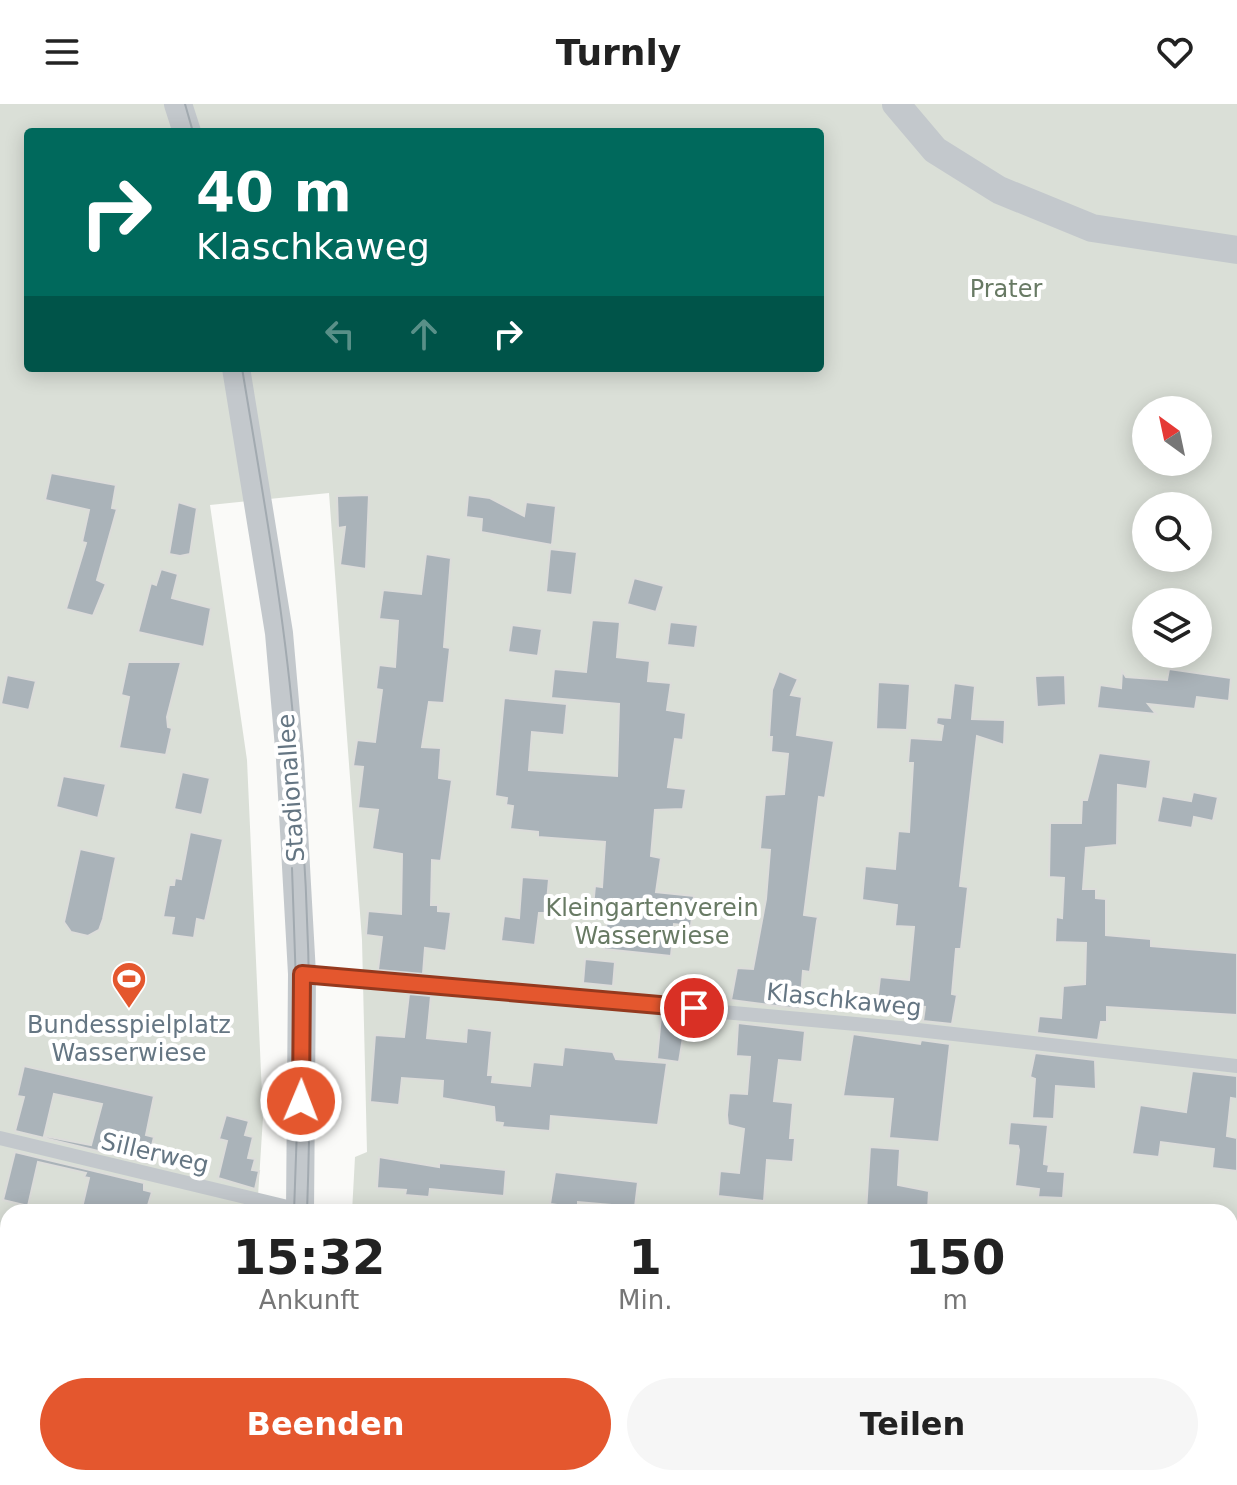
<!DOCTYPE html>
<html lang="de">
<head>
<meta charset="utf-8">
<style>
	:root { --surface:#fff; --page:#f6f6f6; --text:#222; --muted:#767676; --accent:#e4572e }
	body { margin:0; font-family:"DejaVu Sans",sans-serif; background:var(--page); color:var(--text); height:100vh; display:flex; flex-direction:column; font-size:30px; white-space:nowrap }
	* { box-sizing:border-box; margin:0 }
	p { font-size:26px; color:var(--muted) }
	.icon { flex:none; width:44px; height:44px; fill:none; stroke:currentColor; stroke-width:2; stroke-linecap:round; stroke-linejoin:round }
	.map { position:relative; flex:1; overflow:hidden }
	.drawer { position:absolute; left:0px; top:1100px; width:1238px; height:282px; display:flex; flex-direction:column; background:var(--surface); border-radius:24px 24px 0 0; box-shadow:0 4px 20px #0003 }
	.drawer>* { flex:none }
	.guide { position:absolute; left:24px; top:24px; width:800px; height:244px; border-radius:8px; box-shadow:0 4px 20px #0003; background:#00695c; color:#fff; overflow:hidden }
	.needle { width:52px; rotate:327deg }
	.tools { position:absolute; left:1132px; top:292px; display:grid; gap:16px }
	.tools a { display:grid; place-items:center; width:80px; height:80px; border-radius:50%; background:var(--surface); box-shadow:0 4px 20px #0003; font-size:40px }
	.pin { position:absolute; display:grid; place-items:center; width:68px; height:68px; color:#fff; margin:-34px; border:4px solid #fff; border-radius:50%; box-shadow:0 2px 8px #0007 }
	.me { position:absolute; width:88px; margin:-44px; rotate:1deg; stroke-linejoin:round; filter:drop-shadow(0 0 6px #0008) }
	.turn { display:flex; align-items:center; gap:28px; height:168px; padding:0 40px; font-size:36px }
	.turn .icon { width:104px; height:104px; stroke-width:2.5 }
	.turn b { display:block; font-size:56px; line-height:68px }
	.lanes { display:flex; align-items:center; height:76px; padding:0 40px; background:#0003; justify-content:center; gap:40px; direction:ltr }
	.lanes .off { opacity:.35 }
	.eta { display:flex; justify-content:space-evenly; align-items:center; height:136px; text-align:center }
	.eta b { font-size:48px; font-weight:600; line-height:56px }
	.action { display:flex; gap:16px; margin-top:auto; padding:16px 40px }
	.action a { flex:1; height:92px; border-radius:48px; background:var(--accent); color:#fff; font-size:32px; font-weight:600; line-height:92px; text-align:center }
	.action a+a { background:var(--page); color:var(--text) }
	header { display:flex; justify-content:space-between; align-items:center; height:104px; padding:0 40px; background:var(--surface); font-size:36px; font-weight:600 }
	.map>svg:first-child { display:block }
	.green { fill:#dadfd7; fill-rule:evenodd }
	.building { fill:#aab3b9; stroke:#dcdcda; stroke-width:2; fill-rule:evenodd }
	.lines { fill:none; stroke-linecap:round; stroke-linejoin:round }
	.lane { stroke:#c3c8cc; stroke-width:14 }
	.street { stroke:#c3c8cc; stroke-width:28 }
	.tram { stroke:#a2aab0; stroke-width:2 }
	.route-casing { stroke:#94391e; stroke-width:20 }
	.route { stroke:#e4572e; stroke-width:14 }
	.labels { text-anchor:middle; stroke-width:8; stroke-linejoin:round; paint-order:stroke }
	.park-label { font-size:24px; fill:#687a64; stroke:#fff }
	.street-label { font-size:24px; fill:#657683; stroke:#fff }
	.poi-label { font-size:24px; fill:#657683; stroke:#fff }
</style>
</head>
<body>
<header><svg class="icon" aria-label="menu" viewBox="0 0 24 24"><path d="M4 6h16M4 12h16M4 18h16"/></svg>Turnly<svg class="icon" aria-label="heart" viewBox="0 0 24 24"><path d="M12 20l-8-8c-3-5 5-10 8-4 3-6 11-1 8 4z"/></svg></header>
<div class="map">
<svg width="1237" height="1381" viewBox="0 0 1237 1381">
	<rect width="100%" height="100%" fill="#fafaf8"/>
	<path class="green" d="M0,0H1237V1381H330V1374H1230V1108H352L355,1053L367,1048L362,836L329,389L210,401L247,656L263,1013L257,1108H8V1374H231L229,1381H0ZM28,28H820V264H28ZM1146,306H1198V358H1146ZM1146,402H1198V454H1146ZM1146,498H1198V550H1146Z"/>
	<g class="building">
		<polygon points="51,369 116,381 112,404 117,405 97,476 106,480 93,512 66,505 86,439 82,438 89,406 45,396"/>
		<polygon points="369,391 366,465 340,461 345,423 338,424 337,392"/>
		<polygon points="468,391 490,394 524,412 526,398 556,402 552,441 481,428 482,415 466,413"/>
		<polygon points="178,398 197,404 190,450 180,452 169,450"/>
		<polygon points="550,445 577,448 572,491 546,488"/>
		<polygon points="426,450 451,454 444,543 450,544 444,599 429,598 422,643 441,644 439,674 452,676 441,757 432,756 431,801 438,801 438,807 451,808 446,847 425,844 423,870 378,866 382,833 366,831 368,807 401,810 402,750 372,745 378,706 358,704 363,663 353,662 357,636 375,638 382,586 376,585 379,561 395,563 398,517 379,515 383,486 421,490"/>
		<polygon points="161,465 178,470 172,494 211,504 204,543 138,528 151,479 156,481"/>
		<polygon points="634,474 664,482 656,508 627,500"/>
		<polygon points="592,516 620,518 617,553 650,557 648,577 671,579 667,606 686,609 683,636 675,635 668,683 686,685 683,705 655,706 651,752 661,754 656,788 694,792 691,822 674,820 671,852 604,845 607,814 592,813 595,782 602,783 605,738 538,733 538,728 510,725 513,702 506,701 507,694 495,692 504,594 567,600 564,631 532,628 529,666 617,672 619,600 551,594 554,565 586,568"/>
		<polygon points="670,518 698,521 695,544 667,541"/>
		<polygon points="512,521 542,525 538,552 508,548"/>
		<polygon points="128,558 181,558 167,613 168,623 172,624 166,651 119,644 129,593 121,591"/>
		<polygon points="1169,565 1231,574 1229,597 1197,593 1195,605 1148,600 1156,610 1097,604 1100,581 1121,584 1122,567 1126,573 1167,576"/>
		<polygon points="779,567 798,575 791,591 802,593 797,631 834,637 825,694 819,693 804,811 818,813 817,817 810,868 803,867 800,905 731,896 737,864 753,865 766,795 770,746 760,745 765,691 784,690 788,650 771,648 772,633 769,633 772,586"/>
		<polygon points="7,571 36,577 29,606 1,600"/>
		<polygon points="1065,571 1066,601 1037,603 1035,572"/>
		<polygon points="878,578 910,580 907,626 876,625"/>
		<polygon points="954,579 975,582 972,615 1005,616 1004,641 977,632 960,782 968,783 961,845 956,845 952,890 957,891 952,920 923,917 925,903 877,899 880,873 909,876 914,823 895,822 897,801 862,796 865,762 895,765 898,727 909,728 913,659 908,659 910,634 941,636 943,622 936,620 937,613 950,614"/>
		<polygon points="1099,649 1151,656 1147,685 1118,681 1117,741 1086,744 1083,785 1096,785 1096,794 1106,795 1106,831 1151,835 1151,842 1237,849 1237,911 1107,903 1107,918 1101,918 1098,936 1037,929 1039,912 1061,914 1063,882 1085,880 1086,839 1055,838 1056,813 1062,814 1064,774 1049,773 1050,719 1081,719 1082,696 1087,696"/>
		<polygon points="182,668 210,674 202,711 174,705"/>
		<polygon points="63,672 106,680 98,714 56,703"/>
		<polygon points="1193,688 1218,693 1213,717 1194,713 1192,724 1157,718 1162,692 1191,697"/>
		<polygon points="190,728 223,735 205,817 197,815 194,834 171,831 174,814 163,813 169,781 174,781 175,774 181,775"/>
		<polygon points="80,745 116,753 103,815 99,826 88,832 71,828 64,818"/>
		<polygon points="522,773 549,775 546,809 539,809 535,841 501,837 504,812 519,814"/>
		<polygon points="585,855 615,858 613,882 583,879"/>
		<polygon points="409,890 431,892 427,934 466,938 467,924 492,927 488,971 493,971 492,978 530,982 533,958 562,961 564,943 613,948 616,955 667,959 658,1021 551,1012 550,1027 502,1023 503,1019 495,1018 494,1003 442,994 443,977 402,974 399,1001 370,998 375,931 404,933"/>
		<polygon points="661,912 686,915 679,958 657,955"/>
		<polygon points="738,919 805,927 802,958 779,956 774,997 793,999 790,1034 795,1034 793,1058 767,1056 764,1097 718,1092 720,1067 739,1069 744,1025 728,1021 727,1011 729,989 747,990 750,953 736,952"/>
		<polygon points="853,930 920,940 921,936 950,940 939,1038 889,1034 893,995 843,992"/>
		<polygon points="1035,949 1095,956 1096,985 1056,982 1054,1015 1032,1014 1035,975 1030,973"/>
		<path d="M24,962L154,992L146,1031L154,1033L148,1059L15,1027L24,993L17,992ZM54,990L102,1000L91,1041L44,1032Z"/>
		<polygon points="1192,967 1237,972 1237,995 1231,994 1227,1032 1237,1034 1237,1067 1212,1064 1214,1045 1161,1038 1159,1053 1132,1050 1140,1001 1186,1008"/>
		<polygon points="226,1011 249,1017 245,1031 253,1033 248,1054 255,1055 252,1066 259,1067 255,1085 218,1074 227,1037 219,1035"/>
		<polygon points="1010,1018 1048,1021 1044,1060 1049,1061 1048,1067 1065,1068 1063,1094 1038,1093 1039,1085 1015,1082 1019,1046 1018,1042 1008,1041"/>
		<polygon points="870,1043 900,1045 898,1081 929,1087 928,1106 893,1102 892,1108 866,1108"/>
		<polygon points="15,1048 144,1079 144,1086 152,1088 146,1108 81,1108 89,1074 84,1073 86,1069 38,1058 28,1102 3,1096"/>
		<polygon points="379,1053 439,1063 439,1059 506,1066 504,1092 430,1085 429,1093 405,1091 406,1086 377,1084"/>
		<polygon points="555,1068 638,1078 635,1103 578,1098 578,1104 550,1100"/>
	</g>
	<g class="lines">
		<g class="lane">
			<polyline points="302,870 900,924 1237,962"/>
			<polyline points="0,1034 300,1106"/>
		</g>
		<g class="street">
			<polyline points="178,0 187,28"/>
			<polyline points="896,0 935,46 999,86 1092,124 1237,146"/>
			<polyline points="236,264 279,529 290,655 302,870 300,1108"/>
			<polyline points="274,1381 275,1374"/>
		</g>
		<g class="tram">
			<polyline points="185,0 193,28"/>
			<path d="M242,264C261,379 282,495 293,612C310,777 313,942 307,1108"/>
			<polyline points="292,764 299,968 294,1108"/>
			<polyline points="281,1381 283,1374"/>
		</g>
	</g>
	<g class="lines">
		<defs>
			<polyline id="route" points="301,997 302,870 694,904"/>
		</defs>
		<use href="#route" class="route-casing"/>
		<use href="#route" class="route"/>
	</g>
	<defs>
		<symbol id="stadium-pin" viewBox="-11 -11 22 30"><path d="M0 17L-7.5 6A9.5 9.5 0 1 1 7.5 6Z" fill="#e4572e" stroke="#fff"/><path d="M0-5a6.5 5 0 1 0 0 10a6.5 5 0 1 0 0-10ZM-3.5-1.8h7v3.6h-7Z" fill="#fff"/></symbol>
	</defs>
	<g fill-rule="evenodd">
		<use href="#stadium-pin" x="109" y="855" width="40" height="54"/>
	</g>
	<g class="labels">
		<g class="park-label">
			<text x="1006" y="193">Prater</text>
			<text x="652" y="812">Kleingartenverein<tspan x="652" dy="28">Wasserwiese</tspan></text>
		</g>
		<g class="street-label">
			<text transform="translate(291 684) rotate(-94)" y="8">Stadionallee</text>
			<text transform="translate(844 896) rotate(6)" y="8">Klaschkaweg</text>
			<text transform="translate(155 1049) rotate(13)" y="8">Sillerweg</text>
		</g>
		<g class="poi-label">
			<text x="129" y="929">Bundesspielplatz<tspan x="129" dy="28">Wasserwiese</tspan></text>
		</g>
	</g>
</svg>
<div class="tools">
<a><svg class="needle" viewBox="-14 -14 28 28"><path d="M0-13l5 13h-10z" fill="#e53935"/><path d="M0 13l5-13h-10z" fill="#767676"/></svg></a>
<a><svg class="icon" aria-label="search" viewBox="0 0 24 24"><circle cx="10" cy="10" r="6"/><path d="M15 15l6 6"/></svg></a>
<a><svg class="icon" aria-label="layers" viewBox="0 0 24 24"><path d="M12 4l9 5-9 5-9-5zM3 14l9 5 9-5"/></svg></a>
</div>
<div class="pin" style="left:694px;top:904px;background:#d93025"><svg class="icon" aria-label="arrive" viewBox="0 0 24 24"><path d="M6 21V4h12l-3 4 3 4H6"/></svg></div>
<svg class="me" style="left:301px;top:997px" viewBox="-20 -20 40 40"><circle r="17" fill="#e4572e" stroke="#fff" stroke-width="3"/><path d="M0-11L8 9 0 5-8 9z" fill="#fff"/></svg>
<div class="guide">
<div class="turn"><svg class="icon" aria-label="right" viewBox="0 0 24 24"><path d="M7 20v-9h11M14 6l5 5-5 5"/></svg><div><b>40 m</b>Klaschkaweg</div></div>
<div class="lanes"><svg class="icon off" aria-label="left" viewBox="0 0 24 24"><path d="M17 20v-9H6M10 6l-5 5 5 5"/></svg><svg class="icon off" aria-label="ahead" viewBox="0 0 24 24"><path d="M12 20V5M6 11l6-6 6 6"/></svg><svg class="icon" aria-label="right" viewBox="0 0 24 24"><path d="M7 20v-9h11M14 6l5 5-5 5"/></svg></div>
</div>
<section class="drawer">
<div class="eta">
<div><b>15:32</b><p>Ankunft</p></div>
<div><b>1</b><p>Min.</p></div>
<div><b>150</b><p>m</p></div>
</div>
<div class="action"><a>Beenden</a><a>Teilen</a></div>
</section>
</div>
</body>
</html>
